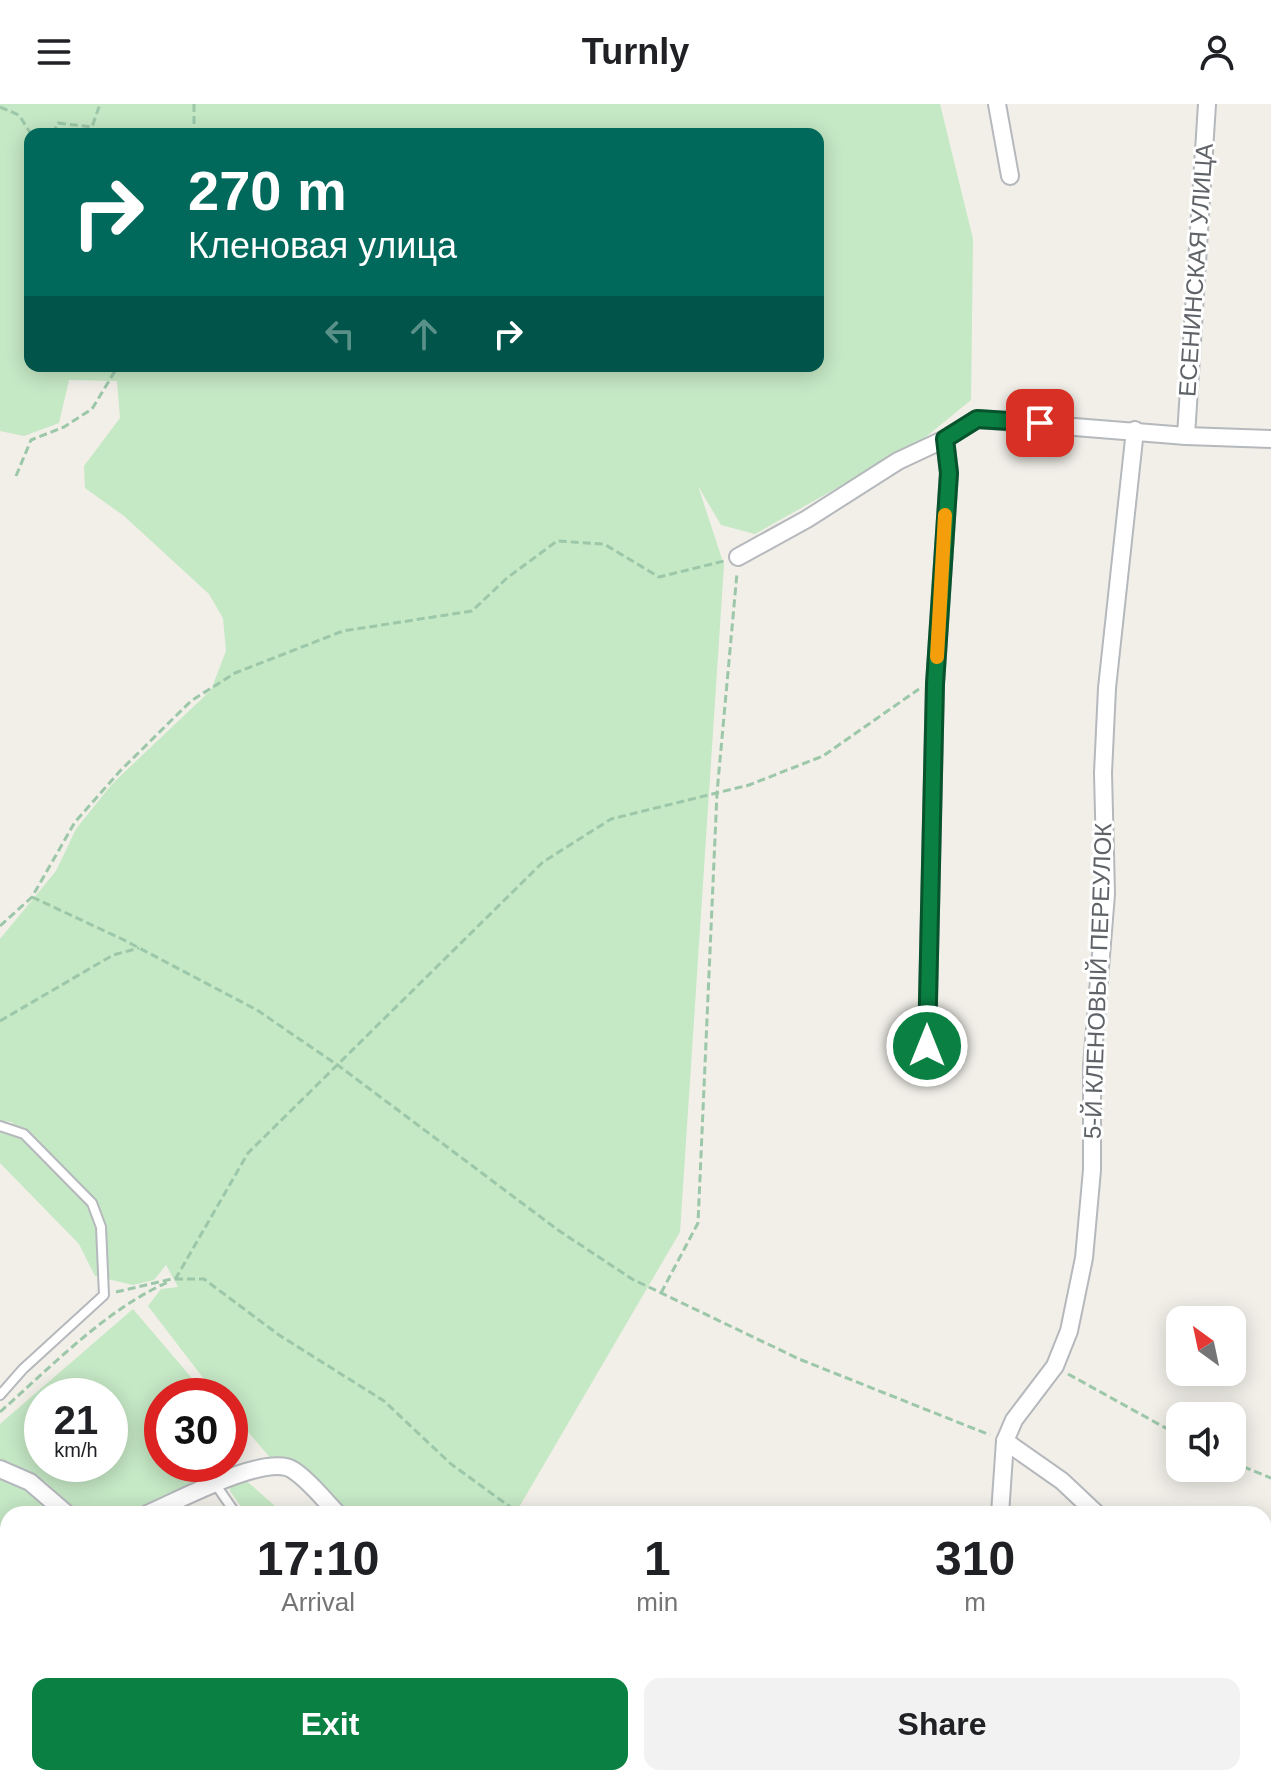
<!DOCTYPE html>
<html lang="en">
<head>
<meta charset="utf-8">
<style>
	:root { --surface:#fff; --page:#f2f2f2; --text:#202124; --muted:#757577; --accent:#0b8043 }
	body { margin:0; font-family:Helvetica,sans-serif; background:var(--page); color:var(--text); height:100vh; display:flex; flex-direction:column; font-size:30px; white-space:nowrap }
	* { box-sizing:border-box; margin:0 }
	p { font-size:26px; color:var(--muted) }
	.icon { flex:none; width:44px; height:44px; fill:none; stroke:currentColor; stroke-width:2; stroke-linecap:round; stroke-linejoin:round }
	.map { position:relative; flex:1; overflow:hidden }
	.panel { position:absolute; left:0px; top:1402px; width:1272px; height:280px; display:flex; flex-direction:column; background:var(--surface); border-radius:24px 24px 0 0; box-shadow:0 4px 20px #0003 }
	.panel>* { flex:none }
	.top-card { position:absolute; left:24px; top:24px; width:800px; height:244px; border-radius:16px; box-shadow:0 4px 20px #0003; background:#00695c; color:#fff; overflow:hidden }
	.needle { width:52px; rotate:327deg }
	.tools { position:absolute; left:1166px; top:1202px; display:grid; gap:16px }
	.tools a { display:grid; place-items:center; width:80px; height:80px; border-radius:16px; background:var(--surface); box-shadow:0 4px 20px #0003; font-size:40px }
	.speed { position:absolute; left:24px; top:1274px; display:flex; gap:16px; font-size:40px; font-weight:700; text-align:center }
	.speed>* { display:grid; place-content:center; width:104px; height:104px; border-radius:50%; background:var(--surface); box-shadow:0 4px 20px #0003; line-height:1 }
	.speed small { font-size:20px; font-weight:400 }
	.speed .limit { border:12px solid #d22; background:#fff; color:#111 }
	.pin { position:absolute; display:grid; place-items:center; width:68px; height:68px; color:#fff; margin:-34px; border-radius:16px; box-shadow:0 4px 12px #0006 }
	.me { position:absolute; width:88px; margin:-44px; rotate:0deg; stroke-linejoin:round; filter:drop-shadow(0 0 6px #0008) }
	.turn { display:flex; align-items:center; gap:28px; height:168px; padding:0 32px; font-size:36px }
	.turn .icon { width:104px; height:104px; stroke-width:2.5 }
	.turn b { display:block; font-size:56px; line-height:68px }
	.lanes { display:flex; align-items:center; height:76px; padding:0 32px; background:#0003; justify-content:center; gap:40px; direction:ltr }
	.lanes .off { opacity:.35 }
	.eta { display:flex; justify-content:space-evenly; align-items:center; height:136px; text-align:center }
	.eta b { font-size:48px; font-weight:700; line-height:56px }
	.action { display:flex; gap:16px; margin-top:auto; padding:16px 32px }
	.action a { flex:1; height:92px; border-radius:16px; background:var(--accent); color:#fff; font-size:32px; font-weight:700; line-height:92px; text-align:center }
	.action a+a { background:var(--page); color:var(--text) }
	header { display:flex; justify-content:space-between; align-items:center; height:104px; padding:0 32px; background:var(--surface); font-size:36px; font-weight:700 }
	.map>svg:first-child { display:block }
	.green { fill:#c5e8c5; fill-rule:evenodd }
	.lines { fill:none; stroke-linecap:round; stroke-linejoin:round }
	.lane-casing { stroke:#b5b8bc; stroke-width:12 }
	.street-casing { stroke:#b5b8bc; stroke-width:20 }
	.path { stroke:#9cc7a9; stroke-width:3; stroke-dasharray:8 4; stroke-linecap:butt }
	.lane { stroke:#fff; stroke-width:8 }
	.street { stroke:#fff; stroke-width:16 }
	.route-casing { stroke:#07532c; stroke-width:20 }
	.route { stroke:#0b8043; stroke-width:14 }
	.slow { stroke:#f59e0b; stroke-width:14 }
	.labels { text-anchor:middle; stroke-width:6; stroke-linejoin:round; paint-order:stroke }
	.street-label { font-size:24px; fill:#5f6368; stroke:#fff }
</style>
</head>
<body>
<header><svg class="icon" aria-label="menu" viewBox="0 0 24 24"><path d="M4 6h16M4 12h16M4 18h16"/></svg>Turnly<svg class="icon" aria-label="person" viewBox="0 0 24 24"><circle cx="12" cy="8" r="4"/><path d="M4 21q1-7 8-7t8 7"/></svg></header>
<div class="map">
<svg width="1271" height="1682" viewBox="0 0 1271 1682">
	<rect width="100%" height="100%" fill="#f1efe8"/>
	<g class="green">
		<path d="M0,0H940L973,135L971,296L922,336L755,430L721,421L698,382L724,461L680,1128L515,1410H346L315,1381L273,1357L230,1307V1292H217L148,1202L161,1185L178,1183L166,1161L154,1176L133,1181L95,1172L79,1140L0,1059V1028L16,1030L12,1018L0,1017V835L56,767L76,725L112,680L211,586L226,547L223,514L209,490L124,412L85,384L84,362L120,314L117,277L69,276L59,319L24,332L0,327ZM30,30H818V262H30Z"/>
		<path d="M133,1205L207,1292H162V1360H229L211,1366L209,1376L134,1410H77L46,1378L0,1358V1320ZM42,1292H110V1360H42Z"/>
		<polygon points="0,1371 27,1382 57,1410 8,1410 8,1458 0,1442"/>
		<polygon points="240,1371 276,1403 269,1410 246,1410 230,1387 230,1377"/>
		<polygon points="0,1550 8,1558 8,1674 131,1674 136,1682 0,1682"/>
		<polygon points="214,1674 489,1674 481,1682 221,1682"/>
	</g>
	<g class="lines">
		<defs>
			<g id="lane">
				<polyline points="0,1022 24,1030 92,1099 101,1123 104,1191 23,1265 0,1291"/>
				<polyline points="216,1381 236,1410"/>
			</g>
			<g id="street">
				<polyline points="997,0 1010,72"/>
				<polyline points="1186,332 1207,0"/>
				<polyline points="738,453 807,415 898,357 945,335 977,315 1186,332 1271,335"/>
				<polyline points="927,942 935,580 949,369 945,335"/>
				<polyline points="1005,1337 1062,1377 1097,1410"/>
				<polyline points="0,1365 30,1378 67,1410"/>
				<path d="M147,1410C176,1398 267,1348 293,1366C310,1377 324,1396 338,1410"/>
				<polyline points="1000,1410 1005,1337 1014,1316 1055,1262 1069,1227 1084,1154 1092,1066 1092,962 1106,790 1103,669 1107,584 1135,326"/>
				<polyline points="1271,1475 1266,1501 1271,1518"/>
				<polyline points="1264,1555 1271,1558"/>
				<polyline points="511,1674 520,1682"/>
				<polyline points="909,1674 919,1682"/>
				<polyline points="545,1682 552,1674"/>
				<polyline points="817,1682 823,1674"/>
				<polyline points="1162,1682 1166,1674"/>
			</g>
		</defs>
		<use href="#lane" class="lane-casing"/>
		<use href="#street" class="street-casing"/>
		<g class="path">
			<polyline points="194,0 194,30"/>
			<polyline points="0,3 19,11 31,30"/>
			<polyline points="53,30 58,19 92,23 100,0"/>
			<polyline points="16,372 31,336 64,323 92,305 118,262"/>
			<polyline points="32,793 124,836 257,906 339,962 558,1126 632,1175 799,1255 990,1331"/>
			<polyline points="0,822 32,793 75,718 120,667 191,597 235,569 343,527 472,507 507,474 557,437 604,440 659,473 724,457"/>
			<polyline points="0,917 113,851 139,844"/>
			<polyline points="175,1175 204,1175 279,1231 384,1297 451,1360 520,1410"/>
			<polyline points="116,1188 176,1174 248,1049 543,758 611,715 749,681 823,652 919,585"/>
			<polyline points="661,1189 698,1119 717,689 737,469"/>
			<polyline points="1068,1270 1180,1332"/>
			<path d="M0,1308C51,1263 105,1206 168,1178"/>
			<polyline points="1232,1358 1271,1374"/>
		</g>
		<use href="#lane" class="lane"/>
		<use href="#street" class="street"/>
	</g>
	<g class="lines">
		<defs>
			<polyline id="route" points="927,942 935,580 949,369 945,335 977,315 1040,319"/>
		</defs>
		<use href="#route" class="route-casing"/>
		<use href="#route" class="route"/>
		<polyline class="slow" points="937,553 945,411"/>
	</g>
	<g class="labels">
		<g class="street-label">
			<text transform="translate(1196 166) rotate(-86)" y="8">ЕСЕНИНСКАЯ УЛИЦА</text>
			<text transform="translate(1098 877) rotate(-88)" y="8">5-Й КЛЕНОВЫЙ ПЕРЕУЛОК</text>
		</g>
	</g>
</svg>
<div class="tools">
<a><svg class="needle" viewBox="-14 -14 28 28"><path d="M0-13l5 13h-10z" fill="#e53935"/><path d="M0 13l5-13h-10z" fill="#757577"/></svg></a>
<a><svg class="icon" aria-label="sound" viewBox="0 0 24 24"><path d="M4 9h4l5-4v14l-5-4H4zM17 9q2 3 0 6"/></svg></a>
</div>
<div class="speed"><div>21<small>km/h</small></div><div class="limit">30</div></div>
<div class="pin" style="left:1040px;top:319px;background:#d93025"><svg class="icon" aria-label="arrive" viewBox="0 0 24 24"><path d="M6 21V4h12l-3 4 3 4H6"/></svg></div>
<svg class="me" style="left:927px;top:942px" viewBox="-20 -20 40 40"><circle r="17" fill="#0b8043" stroke="#fff" stroke-width="3"/><path d="M0-11L8 9 0 5-8 9z" fill="#fff"/></svg>
<div class="top-card">
<div class="turn"><svg class="icon" aria-label="right" viewBox="0 0 24 24"><path d="M7 20v-9h11M14 6l5 5-5 5"/></svg><div><b>270 m</b>Кленовая улица</div></div>
<div class="lanes"><svg class="icon off" aria-label="left" viewBox="0 0 24 24"><path d="M17 20v-9H6M10 6l-5 5 5 5"/></svg><svg class="icon off" aria-label="ahead" viewBox="0 0 24 24"><path d="M12 20V5M6 11l6-6 6 6"/></svg><svg class="icon" aria-label="right" viewBox="0 0 24 24"><path d="M7 20v-9h11M14 6l5 5-5 5"/></svg></div>
</div>
<section class="panel">
<div class="eta">
<div><b>17:10</b><p>Arrival</p></div>
<div><b>1</b><p>min</p></div>
<div><b>310</b><p>m</p></div>
</div>
<div class="action"><a>Exit</a><a>Share</a></div>
</section>
</div>
</body>
</html>
